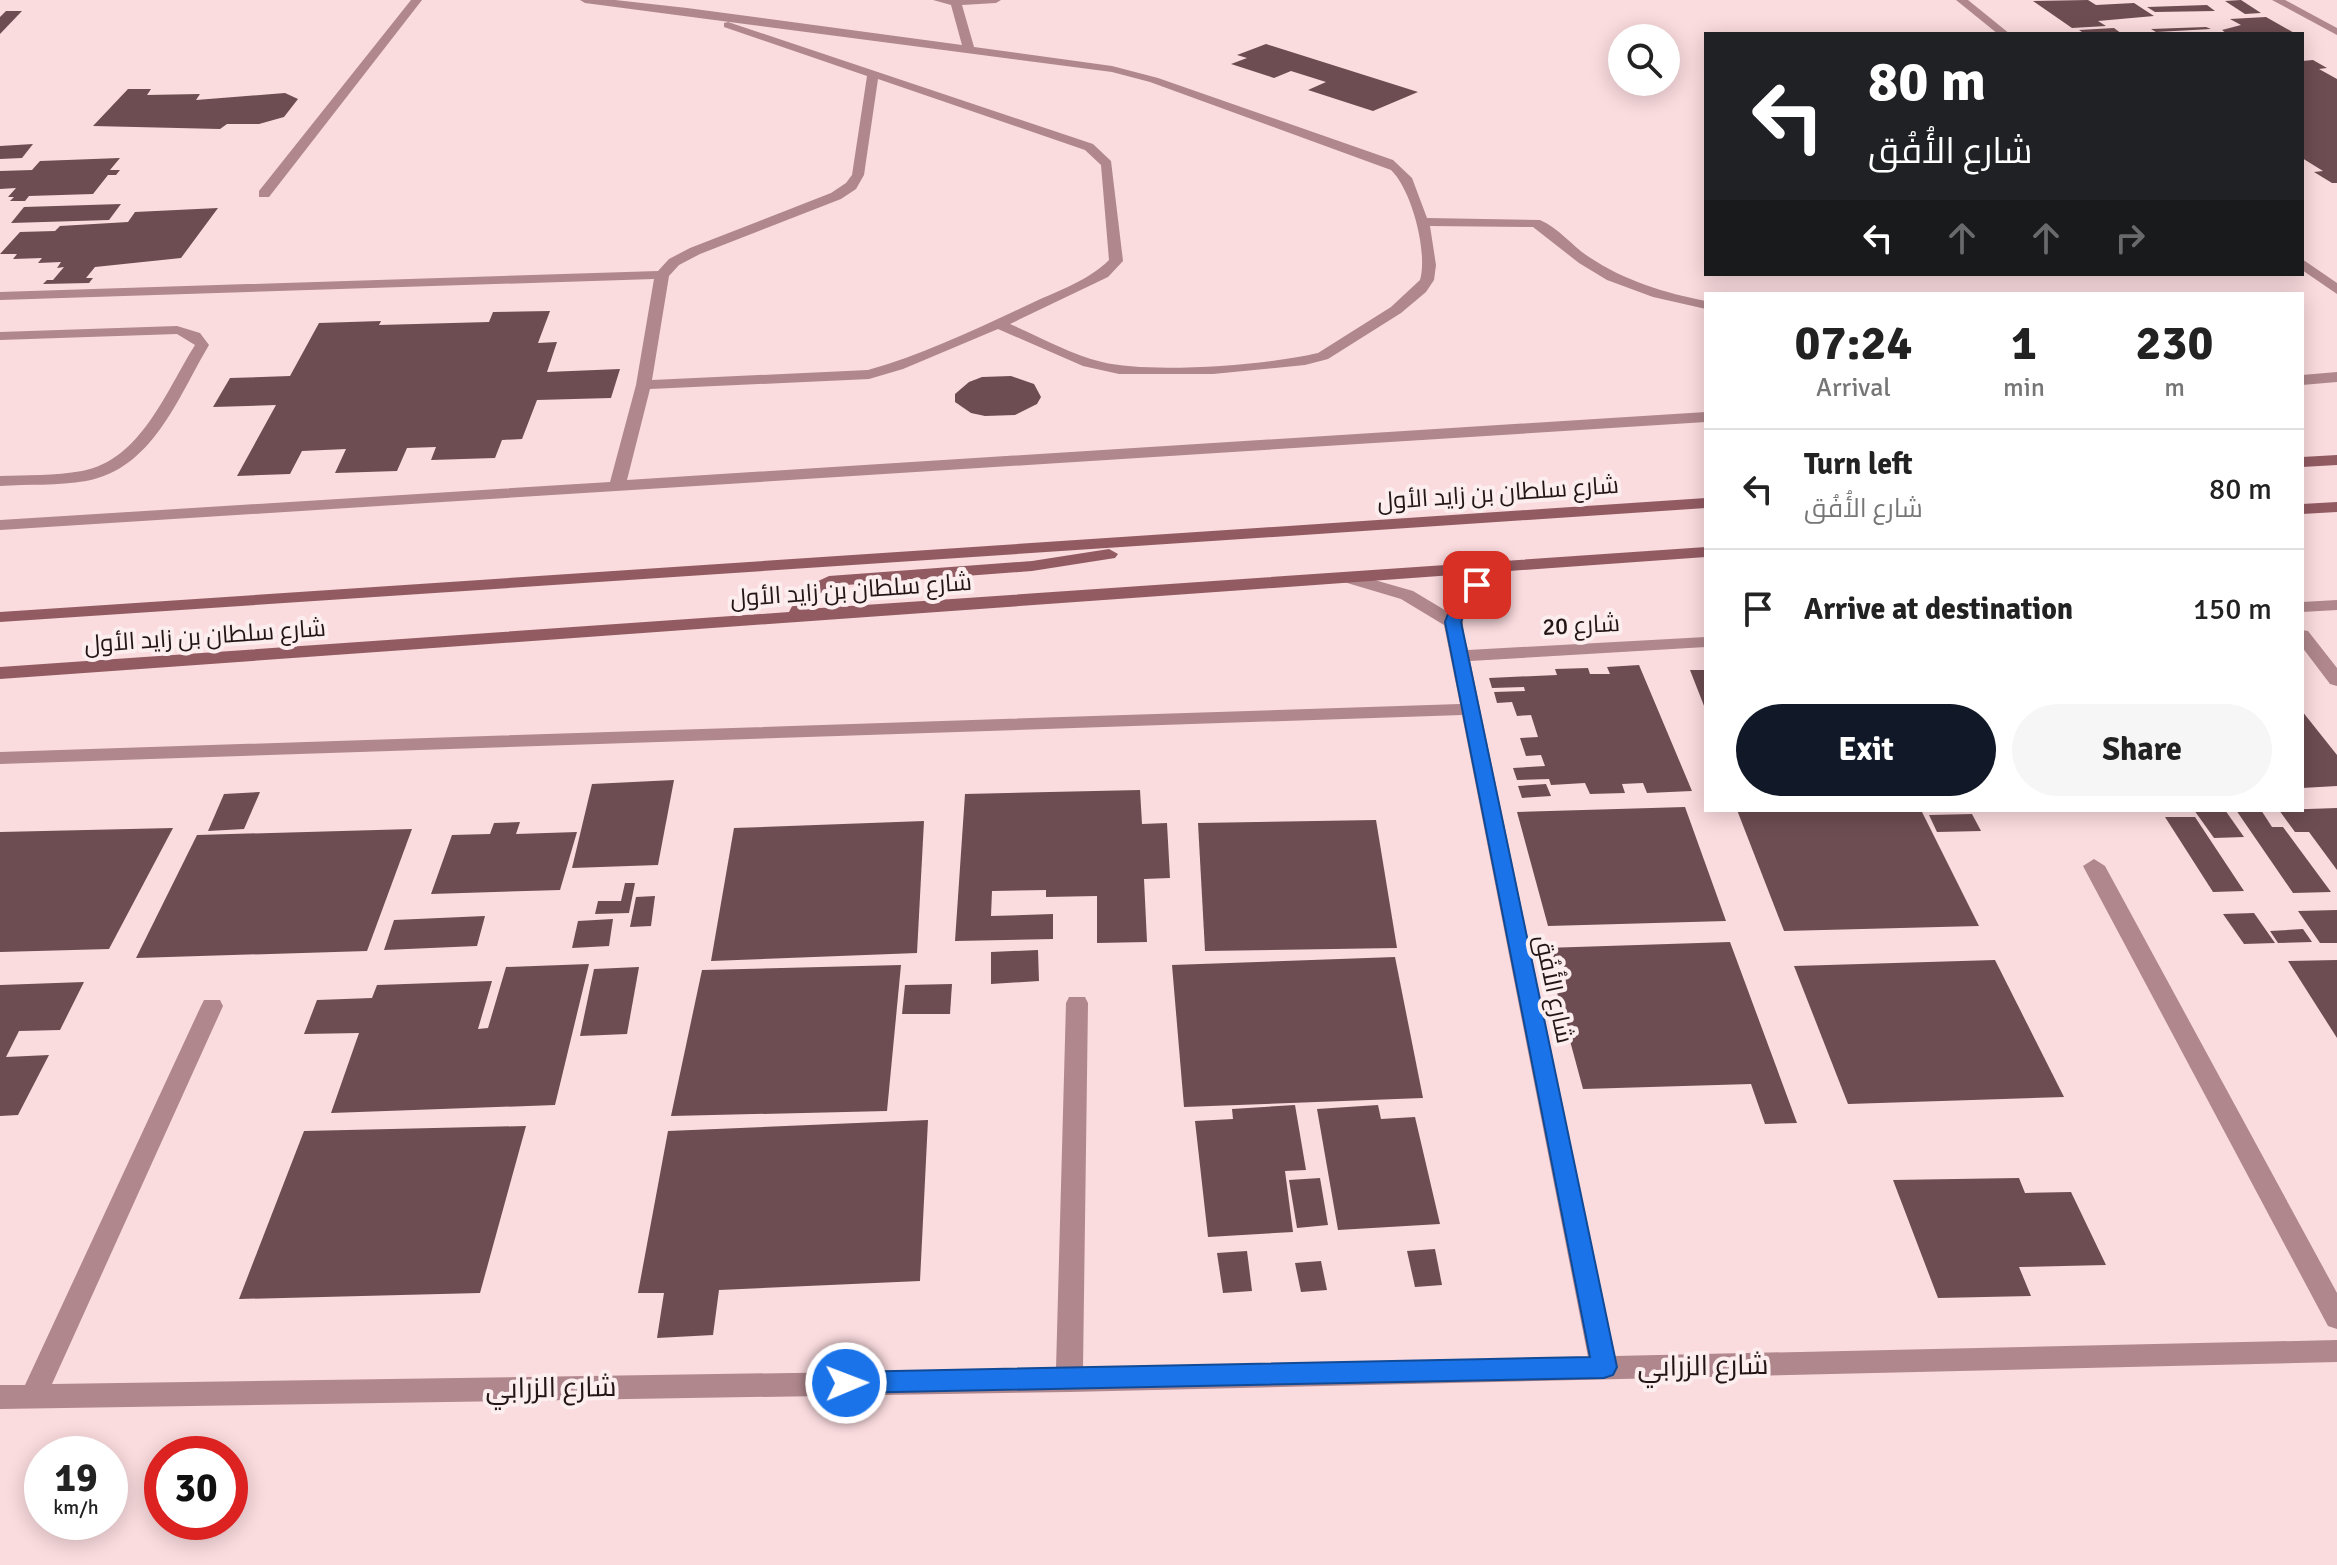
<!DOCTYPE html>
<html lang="en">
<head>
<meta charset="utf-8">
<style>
	:root { --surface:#fff; --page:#f6f6f6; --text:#222; --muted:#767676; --line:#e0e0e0; --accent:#111827 }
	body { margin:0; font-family:Signika,Cairo,sans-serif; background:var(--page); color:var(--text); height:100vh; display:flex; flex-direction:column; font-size:30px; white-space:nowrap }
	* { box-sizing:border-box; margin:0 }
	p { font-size:26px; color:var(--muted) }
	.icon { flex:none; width:44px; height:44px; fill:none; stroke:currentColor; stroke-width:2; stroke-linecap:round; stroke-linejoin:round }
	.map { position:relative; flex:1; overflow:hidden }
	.sheet { position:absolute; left:1704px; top:292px; width:600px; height:520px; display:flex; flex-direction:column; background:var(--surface); border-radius:0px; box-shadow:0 4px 20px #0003 }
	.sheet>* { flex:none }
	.top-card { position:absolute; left:1704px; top:32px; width:600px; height:244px; border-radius:0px; box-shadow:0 4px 20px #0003; background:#202124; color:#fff; overflow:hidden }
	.buttons { position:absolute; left:1608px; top:24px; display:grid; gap:16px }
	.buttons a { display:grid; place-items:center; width:72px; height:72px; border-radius:50%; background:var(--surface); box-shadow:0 4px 20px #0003; font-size:40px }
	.speed { position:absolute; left:24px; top:1436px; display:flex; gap:16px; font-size:40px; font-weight:700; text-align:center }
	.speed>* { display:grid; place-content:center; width:104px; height:104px; border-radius:50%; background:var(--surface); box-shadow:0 4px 20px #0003; line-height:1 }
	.speed small { font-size:20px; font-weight:400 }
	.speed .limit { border:12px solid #d22; background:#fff; color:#111 }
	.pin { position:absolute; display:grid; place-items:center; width:68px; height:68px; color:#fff; margin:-34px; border-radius:16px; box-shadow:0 4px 12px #0006 }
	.me { position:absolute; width:88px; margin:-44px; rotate:89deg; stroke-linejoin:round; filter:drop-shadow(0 0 6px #0008) }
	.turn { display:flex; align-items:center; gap:28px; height:168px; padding:0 32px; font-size:36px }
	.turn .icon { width:104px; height:104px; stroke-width:2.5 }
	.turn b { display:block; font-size:56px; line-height:68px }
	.lanes { display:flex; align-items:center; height:76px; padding:0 32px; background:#0003; justify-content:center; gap:40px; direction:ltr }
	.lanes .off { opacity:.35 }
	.eta { display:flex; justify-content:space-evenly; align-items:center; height:136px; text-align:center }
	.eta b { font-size:48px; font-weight:700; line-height:56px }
	.button { display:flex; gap:16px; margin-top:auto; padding:16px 32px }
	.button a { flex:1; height:92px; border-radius:48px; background:var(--accent); color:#fff; font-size:32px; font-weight:700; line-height:92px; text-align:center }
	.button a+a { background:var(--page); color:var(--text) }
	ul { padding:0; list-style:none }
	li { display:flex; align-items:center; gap:24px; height:120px; padding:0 32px; border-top:2px solid var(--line) }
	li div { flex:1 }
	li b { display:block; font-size:30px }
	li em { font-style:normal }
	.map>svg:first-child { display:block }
	.building { fill:#6d4d51 }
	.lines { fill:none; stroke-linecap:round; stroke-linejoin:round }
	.service { fill:#af878c; fill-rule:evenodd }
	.minor { fill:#af878c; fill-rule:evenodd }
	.secondary { fill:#925b62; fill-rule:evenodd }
	.route { fill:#1a73e8; stroke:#114b97; stroke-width:2 }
	.labels { text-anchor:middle; stroke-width:8; stroke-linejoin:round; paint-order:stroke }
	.street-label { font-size:24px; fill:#221516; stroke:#fcedee }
	.near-street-label { font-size:28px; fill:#221516; stroke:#fcedee }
</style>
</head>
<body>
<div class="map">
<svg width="2337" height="1565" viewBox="0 0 2337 1565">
	<rect width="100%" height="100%" fill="#fadbde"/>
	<g class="building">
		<polygon points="2088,0 2096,5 2134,3 2154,16 2098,21 2106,26 2072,28 2033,1"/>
		<polygon points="2241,0 2261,13 2245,14 2225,1"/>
		<polygon points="2207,5 2215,11 2155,12 2147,7"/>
		<polygon points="6,11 22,11 0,34 0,17"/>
		<polygon points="2266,17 2296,34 2227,34 2222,30 2241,25 2230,19"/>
		<polygon points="2206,27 2211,29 2156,32 2151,29"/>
		<polygon points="2114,28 2122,34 2085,34 2079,30"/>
		<polygon points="1266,44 1418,92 1373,111 1308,90 1326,82 1291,71 1274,78 1231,64 1247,58 1237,55"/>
		<polygon points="2313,60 2327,68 2319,69 2337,79 2337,183 2332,183 2314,172 2323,171 2302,158 2302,61"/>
		<polygon points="128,89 151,89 147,95 200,94 196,100 285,93 298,99 284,117 259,124 227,124 220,129 93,126"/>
		<polygon points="33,144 22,158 0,159 0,146"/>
		<polygon points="120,158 110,170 120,170 116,175 108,175 93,194 29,196 25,201 10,201 14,197 8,197 16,188 0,189 0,171 32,170 40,161"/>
		<polygon points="121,204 109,220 11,223 24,207"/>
		<polygon points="218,208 181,258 95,267 86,278 93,278 89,283 43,284 47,280 53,280 64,267 57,268 61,262 38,263 42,258 13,259 17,254 0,254 20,232 55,231 60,226 128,222 135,212"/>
		<polygon points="550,311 538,343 557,342 547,372 620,369 611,398 537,400 522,439 502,440 495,458 431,460 436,447 407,448 397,471 335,473 346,449 302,451 290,474 237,476 276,405 213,407 230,378 290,376 319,323 381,321 379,325 489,322 493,312"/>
		<polygon points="1011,376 1034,384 1041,397 1037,404 1015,415 985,416 971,413 955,402 955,394 969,382 982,377"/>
		<polygon points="1639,665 1692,791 1647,793 1643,783 1622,784 1625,793 1590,794 1585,783 1551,785 1549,779 1517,780 1513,768 1545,766 1541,755 1526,756 1520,738 1538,737 1531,715 1517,716 1512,702 1497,703 1494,692 1525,691 1524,687 1492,688 1489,678 1557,675 1555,669 1588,668 1590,674 1610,674 1607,667"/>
		<polygon points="1690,670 1706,670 1706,711"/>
		<polygon points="2302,711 2337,755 2337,786 2302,788"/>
		<polygon points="674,780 658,865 572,868 592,784"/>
		<polygon points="1546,784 1551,796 1522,798 1518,786"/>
		<polygon points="1140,790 1142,824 1167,823 1170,878 1144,879 1147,942 1097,943 1097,896 1046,897 1046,890 992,891 991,916 1053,914 1053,939 955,941 965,794"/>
		<polygon points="260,792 244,829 208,831 224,794"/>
		<polygon points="1685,807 1726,921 1548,926 1517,812"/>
		<polygon points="2337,808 2337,870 2309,832 2295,832 2279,810"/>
		<polygon points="1737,810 1921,810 1979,926 1784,931"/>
		<polygon points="2194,810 2225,810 2244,837 2214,838"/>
		<polygon points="2236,810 2261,810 2272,827 2283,827 2331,892 2293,893"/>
		<polygon points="1972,814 1981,831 1937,832 1929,815"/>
		<polygon points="2165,817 2195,817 2244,891 2213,892"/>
		<polygon points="1376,820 1397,948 1205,951 1198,823"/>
		<polygon points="924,821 917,953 711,961 734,828"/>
		<polygon points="520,822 516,834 577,832 560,890 431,894 452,835 490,834 494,823"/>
		<polygon points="173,828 109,949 0,952 0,832"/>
		<polygon points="412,829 367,951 136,958 197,835"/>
		<polygon points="625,883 635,883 629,913 595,914 598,901 621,901"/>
		<polygon points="655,896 651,926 630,927 636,897"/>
		<polygon points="2337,910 2337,943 2320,943 2298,911"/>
		<polygon points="2254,913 2275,943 2244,944 2223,914"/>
		<polygon points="485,916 477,946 384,950 394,920"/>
		<polygon points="613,919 609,946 572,948 578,921"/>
		<polygon points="2303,929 2312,942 2278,943 2270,931"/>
		<polygon points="1730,942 1797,1123 1765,1124 1751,1084 1583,1089 1545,948"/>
		<polygon points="1038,950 1039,981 991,984 991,952"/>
		<polygon points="1395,957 1423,1098 1184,1107 1172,965"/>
		<polygon points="1995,960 2064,1097 1848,1104 1794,966"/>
		<polygon points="2337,960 2337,1038 2288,961"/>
		<polygon points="589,964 555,1105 331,1113 359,1033 304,1034 317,1000 372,998 377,985 492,981 478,1029 488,1028 506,967"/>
		<polygon points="901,965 887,1111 671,1116 702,970"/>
		<polygon points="639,967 627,1034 580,1036 594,969"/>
		<polygon points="84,982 60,1030 19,1031 6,1057 49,1055 18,1115 0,1116 0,985"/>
		<polygon points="952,984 950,1014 902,1014 905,985"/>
		<polygon points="1295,1105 1306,1170 1285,1171 1293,1232 1208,1237 1195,1121 1233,1119 1232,1109"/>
		<polygon points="1378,1105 1381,1119 1415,1117 1440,1224 1338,1230 1317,1109"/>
		<polygon points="928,1120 920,1281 719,1290 713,1335 657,1338 664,1293 638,1293 668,1131"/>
		<polygon points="526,1126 480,1293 239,1299 304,1131"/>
		<polygon points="1320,1178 1328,1225 1297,1228 1289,1180"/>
		<polygon points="2019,1178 2025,1193 2071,1192 2106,1265 2019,1267 2031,1296 1938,1298 1893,1180"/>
		<polygon points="1435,1249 1442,1285 1415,1287 1407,1251"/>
		<polygon points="1247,1251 1252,1291 1223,1293 1217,1253"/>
		<polygon points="1321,1261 1327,1290 1301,1292 1295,1263"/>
	</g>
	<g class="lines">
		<g class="service">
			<polygon points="411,0 422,0 269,197 259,197 259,191"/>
			<path d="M580,0H615L687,8L962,45L951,5L933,0H1001L996,3L962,5L974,47L1112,66L1158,78L1393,160L1412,178L1427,218L1540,220C1560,229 1572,246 1589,257C1625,281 1665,293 1706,301V309L1653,297L1607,280L1579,263L1533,227L1430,226L1436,265L1434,280L1426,292L1401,313L1328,359L1305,365L1213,374H1119L1083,366L998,329L903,369L869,379L650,389L627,480L1706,412V422L0,530V520L610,482L636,385L654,279L0,300V292L658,271L669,259L690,248L831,193L846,183L852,175L867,76L724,27V23L728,22L1093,144L1111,161L1123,261L1108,277L1010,324C1040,337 1070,354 1102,362C1150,374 1268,365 1318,353L1391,307L1420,280C1428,253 1412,190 1391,170L1150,82L1112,72L585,3ZM878,79L1085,150L1101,165L1109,260C1089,280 1060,290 1034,302C981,327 925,354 868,370L652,380L669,276L679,265L700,254L841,199L856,189L864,175Z"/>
			<polygon points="1956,0 1968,0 2010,34 1998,34"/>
			<polygon points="2272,0 2285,0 2337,28 2337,35"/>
			<polygon points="2302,259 2337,283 2337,294 2302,270"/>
			<path d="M177,326L200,333L209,345C178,397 153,469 86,481C58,486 28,484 0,486V476C26,475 55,476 82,471C141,460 166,391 195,345L177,334L0,340V332Z"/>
			<polygon points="2337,372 2337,382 2302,385 2302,375"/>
		</g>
		<g class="minor">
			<path d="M1507,561L1513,562L1516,566L1513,570C1495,580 1462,600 1463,625C1463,633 1466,642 1468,650L1706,637V647L1470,661L1615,1356L2337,1340V1362L1069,1392L0,1409V1385H25L201,1006L204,1000H220L223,1006L52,1384L1056,1369L1066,1003L1069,997H1085L1088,1003L1083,1368L1588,1357L1462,715L0,764V752L1460,704L1444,625L1401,599L1344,582L1341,578L1350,573L1413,591L1448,612L1468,585Z"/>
			<polygon points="2337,600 2337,610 2302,612 2302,602"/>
			<polygon points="2302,630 2308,631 2337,668 2337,686 2330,684 2302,647"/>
			<polygon points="2094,859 2105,866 2337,1293 2337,1329 2328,1326 2083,866"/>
		</g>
		<g class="secondary">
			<polygon points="2337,455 2337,465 2302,467 2302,457"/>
			<polygon points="1706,498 1706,508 0,622 0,612"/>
			<polygon points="2337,502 2337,512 2302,514 2302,504"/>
			<polygon points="1706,547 1706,557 0,679 0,667 789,612 801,589 829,576 1032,561 1109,549 1118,554 1115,558 1032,571 833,586 814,597 806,609"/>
		</g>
	</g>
	<path class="route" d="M1477,580L1485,585L1465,610L1461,622L1617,1367L1613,1375L1604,1378L846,1393L838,1390L834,1383L838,1375L846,1372L1590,1357L1445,622C1450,607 1462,586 1477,580Z"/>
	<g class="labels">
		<g class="street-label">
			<text transform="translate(1498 493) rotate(-4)" y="8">شارع سلطان بن زايد الأول</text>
			<text transform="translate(851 590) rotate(-4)" y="8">شارع سلطان بن زايد الأول</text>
			<text transform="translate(1581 625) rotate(-3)" y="8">شارع 20</text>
			<text transform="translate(205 636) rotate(-4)" y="8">شارع سلطان بن زايد الأول</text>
			<text transform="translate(1554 989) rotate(78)" y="8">شارع الأُفُق</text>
		</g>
		<g class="near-street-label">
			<text transform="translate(1703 1365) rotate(-1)" y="10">شارع الزرابي</text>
			<text transform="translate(551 1387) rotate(-1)" y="10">شارع الزرابي</text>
		</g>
	</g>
</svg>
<div class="buttons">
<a><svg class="icon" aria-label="search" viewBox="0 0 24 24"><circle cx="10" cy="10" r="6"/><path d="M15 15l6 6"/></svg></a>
</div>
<div class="speed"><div>19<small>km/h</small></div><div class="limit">30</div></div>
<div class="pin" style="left:1477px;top:585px;background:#d93025"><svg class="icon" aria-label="arrive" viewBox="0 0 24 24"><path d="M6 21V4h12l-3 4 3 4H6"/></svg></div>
<svg class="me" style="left:846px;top:1383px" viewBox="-20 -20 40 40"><circle r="17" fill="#1a73e8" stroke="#fff" stroke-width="3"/><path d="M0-11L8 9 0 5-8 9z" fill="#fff"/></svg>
<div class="top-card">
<div class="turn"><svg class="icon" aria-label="left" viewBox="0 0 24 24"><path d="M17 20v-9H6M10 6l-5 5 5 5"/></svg><div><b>80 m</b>شارع الأُفُق</div></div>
<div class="lanes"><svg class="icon" aria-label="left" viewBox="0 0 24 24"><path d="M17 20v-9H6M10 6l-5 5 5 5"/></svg><svg class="icon off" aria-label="ahead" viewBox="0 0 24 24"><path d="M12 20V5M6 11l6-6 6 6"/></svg><svg class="icon off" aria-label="ahead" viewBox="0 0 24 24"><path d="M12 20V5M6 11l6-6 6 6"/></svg><svg class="icon off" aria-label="right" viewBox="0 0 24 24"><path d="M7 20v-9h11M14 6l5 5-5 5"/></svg></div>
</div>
<section class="sheet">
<div class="eta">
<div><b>07:24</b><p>Arrival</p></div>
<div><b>1</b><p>min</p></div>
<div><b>230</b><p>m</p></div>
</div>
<ul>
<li><svg class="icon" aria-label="left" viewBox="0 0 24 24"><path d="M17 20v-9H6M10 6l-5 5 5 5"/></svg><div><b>Turn left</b><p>شارع الأُفُق</p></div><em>80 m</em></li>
<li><svg class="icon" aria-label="arrive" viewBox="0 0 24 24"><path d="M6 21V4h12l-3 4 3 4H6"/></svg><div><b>Arrive at destination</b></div><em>150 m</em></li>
</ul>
<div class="button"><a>Exit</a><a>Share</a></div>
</section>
</div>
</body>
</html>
